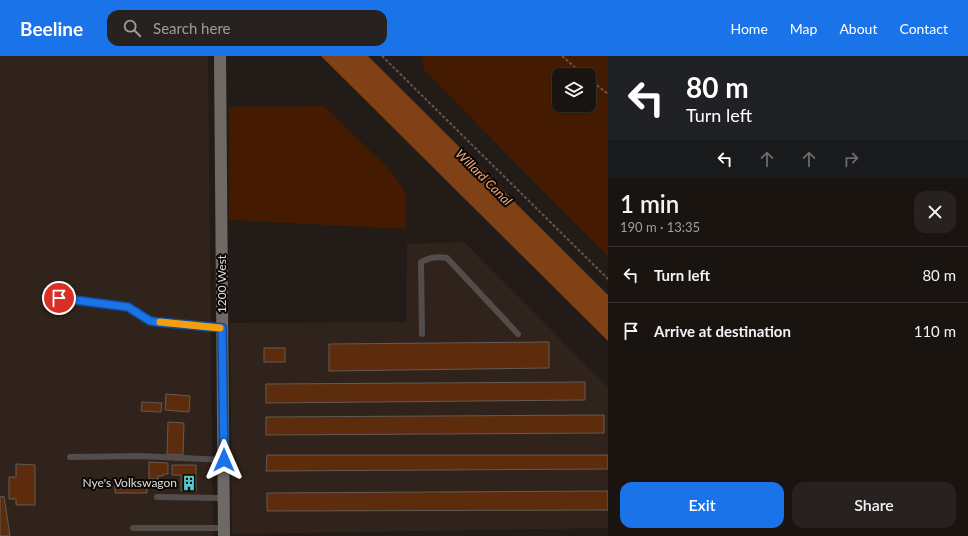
<!DOCTYPE html>
<html lang="en">
<head>
<meta charset="utf-8">
<style>
	:root { --surface:#1a1411; --page:#27211f; --text:#f1f3f6; --muted:#9f9e9f; --line:#383331; --accent:#1a73e8 }
	body { margin:0; font-family:Lato,sans-serif; background:var(--page); color:var(--text); height:100vh; display:flex; flex-direction:column; font-size:15px; white-space:nowrap }
	* { box-sizing:border-box; margin:0 }
	p { font-size:13px; color:var(--muted) }
	.icon { flex:none; width:22px; height:22px; fill:none; stroke:currentColor; stroke-width:2; stroke-linecap:round; stroke-linejoin:round }
	.map { position:relative; flex:1; overflow:hidden }
	.details { display:flex; flex-direction:column; background:var(--surface); width:360px }
	.details>* { flex:none }
	.guide { background:#202124; color:#fff; overflow:hidden }
	.tools { position:absolute; left:552px; top:12px; display:grid; gap:8px }
	.tools a { display:grid; place-items:center; width:44px; height:44px; border-radius:8px; background:var(--surface); box-shadow:0 1px 3px #0004,0 0 0 1px var(--line); font-size:20px }
	.pin { position:absolute; display:grid; place-items:center; width:34px; height:34px; color:#fff; margin:-17px; border:2px solid #fff; border-radius:50%; box-shadow:0 1px 4px #0007 }
	.me { position:absolute; width:44px; margin:-22px; rotate:0deg; stroke-linejoin:round; filter:drop-shadow(0 0 3px #0008) }
	.turn { display:flex; align-items:center; gap:14px; height:84px; padding:0 12px; font-size:18px }
	.turn .icon { width:52px; height:52px; stroke-width:2.5 }
	.turn b { display:block; font-size:28px; line-height:34px }
	.lanes { display:flex; align-items:center; height:38px; padding:0 12px; background:#0003; justify-content:center; gap:20px; direction:ltr }
	.lanes .off { opacity:.35 }
	.round { display:grid; place-items:center; flex:none; width:42px; height:42px; border-radius:12px; background:var(--page) }
	.headline { display:flex; align-items:center; justify-content:space-between; height:68px; padding:0 12px }
	h1 { font-size:24px; font-weight:600; line-height:30px }
	.button { display:flex; gap:8px; margin-top:auto; padding:8px 12px }
	.button a { flex:1; height:46px; border-radius:12px; background:var(--accent); color:#fff; font-size:16px; font-weight:600; line-height:46px; text-align:center }
	.button a+a { background:var(--page); color:var(--text) }
	ul { padding:0; list-style:none }
	li { display:flex; align-items:center; gap:12px; height:56px; padding:0 12px; border-top:1px solid var(--line) }
	li div { flex:1 }
	li b { display:block; font-size:15px }
	li em { font-style:normal }
	header { display:flex; align-items:center; gap:24px; box-sizing:border-box; height:56px; padding:0 20px; background:var(--accent); color:#fff }
	header strong { font-size:19px }
	nav { display:flex; gap:22px; margin-inline-start:auto; font-size:14px }
	.search { width:280px; height:36px; background:var(--page); display:flex; align-items:center; gap:10px; box-sizing:border-box; padding:0 14px; border-radius:12px; color:var(--muted); font-size:15px }
	main { display:flex; flex:1; min-height:0 }
	.map>svg:first-child { display:block }
	.built { fill:#30231b }
	.green { fill:#441b00; fill-rule:evenodd }
	.water { fill:#804117 }
	.building { fill:#5c2c0c; stroke:#645a55 }
	.lines { fill:none; stroke-linecap:round; stroke-linejoin:round }
	.path { stroke:#5f5854; stroke-width:2; stroke-dasharray:3 2; stroke-linecap:butt }
	.lane { stroke:#524d4b; stroke-width:6 }
	.secondary { stroke:#6f6965; stroke-width:12 }
	.route-casing { stroke:#114b97; stroke-width:10 }
	.route { stroke:#1a73e8; stroke-width:7 }
	.slow { stroke:#f59e0b; stroke-width:7 }
	.labels { text-anchor:middle; stroke-width:4; stroke-linejoin:round; paint-order:stroke }
	.street-label { font-size:12px; fill:#e2ddda; stroke:#0a0705 }
	.poi-label { font-size:12px; fill:#e2ddda; stroke:#0a0705; text-anchor:end }
	.water-label { font-size:13px; font-style:italic; fill:#f5aa7f; stroke:#0a0705 }
</style>
</head>
<body>
<header>
<strong>Beeline</strong>
<div class="search"><svg class="icon" aria-label="search" viewBox="0 0 24 24"><circle cx="10" cy="10" r="6"/><path d="M15 15l6 6"/></svg>Search here</div>
<nav><a>Home</a><a>Map</a><a>About</a><a>Contact</a></nav>
</header>
<main>
<div class="map">
<svg width="608" height="480" viewBox="0 0 608 480">
	<rect width="100%" height="100%" fill="#231b17"/>
	<g class="built">
		<polygon points="0,0 208,0 213,480 0,480"/>
		<polygon points="464,186 608,331 608,472 232,478 230,267 406,266 407,188"/>
	</g>
	<g class="green">
		<path d="M422,0H608V201L424,14ZM559,19H589V49H559Z"/>
		<polygon points="324,50 391,115 406,137 406,173 229,164 229,51"/>
	</g>
	<polygon class="water" points="321,0 368,0 608,239 608,285"/>
	<g class="building">
		<polygon points="549,286 549,312 329,315 329,288"/>
		<rect x="264" y="292" width="21" height="14"/>
		<polygon points="585,326 585,344 266,347 266,328"/>
		<polygon points="166,338 190,340 189,356 165,354"/>
		<polygon points="142,346 162,347 161,356 141,355"/>
		<polygon points="604,359 604,377 266,379 266,361"/>
		<polygon points="168,366 184,367 183,399 167,398"/>
		<polygon points="267,399 608,399 608,413 266,415"/>
		<polygon points="149,406 168,407 168,418 163,418 163,420 158,420 158,423 149,423"/>
		<polygon points="16,408 35,409 35,449 16,449 16,443 9,443 9,421 16,421"/>
		<polygon points="172,409 196,409 196,435 181,435 181,419 172,419"/>
		<rect x="115" y="430" width="32" height="7"/>
		<polygon points="608,435 608,454 267,455 267,437"/>
		<polygon points="4,440 10,480 0,480 0,441"/>
	</g>
	<g class="lines">
		<g class="path">
			<polyline points="382,0 608,223"/>
			<polyline points="562,0 584,19"/>
			<polyline points="589,23 608,38"/>
		</g>
		<g class="lane">
			<polyline points="59,242 128,251 150,265 157,266 206,271 222,272"/>
			<path d="M422,278L421,206C430,201 437,200 447,202L518,278"/>
			<polyline points="70,401 141,400 224,404"/>
			<polyline points="157,441 224,442"/>
			<polyline points="133,472 224,472"/>
		</g>
		<polyline class="secondary" points="220,0 224,480"/>
	</g>
	<g class="lines">
		<defs>
			<polyline id="route" points="59,242 128,251 150,265 157,266 222,272 224,404"/>
		</defs>
		<use href="#route" class="route-casing"/>
		<use href="#route" class="route"/>
		<polyline class="slow" points="160,266 220,272"/>
	</g>
	<defs>
		<symbol id="building-bare" viewBox="-9 -9 18 18"><path d="M-4-6H4V6H1V3H-1V6H-4ZM-2.5-4.3h1.7v1.8h-1.7ZM.8-4.3h1.7v1.8H.8ZM-2.5-1h1.7V.8h-1.7ZM.8-1h1.7V.8H.8Z" fill="#51ccd3" stroke="#0a0705" stroke-width="2.5" paint-order="stroke"/></symbol>
	</defs>
	<g fill-rule="evenodd">
		<use href="#building-bare" x="178" y="416" width="22" height="22"/>
	</g>
	<g class="labels">
		<g class="street-label">
			<text transform="translate(222 228) rotate(-90)" y="4">1200 West</text>
		</g>
		<g class="poi-label">
			<text x="177" y="431">Nye's Volkswagon</text>
		</g>
		<g class="water-label">
			<text transform="translate(484 121) rotate(45)" y="5">Willard Canal</text>
		</g>
	</g>
</svg>
<div class="tools">
<a><svg class="icon" aria-label="layers" viewBox="0 0 24 24"><path d="M12 4l9 5-9 5-9-5zM3 14l9 5 9-5"/></svg></a>
</div>
<div class="pin" style="left:59px;top:242px;background:#d93025"><svg class="icon" aria-label="arrive" viewBox="0 0 24 24"><path d="M6 21V4h12l-3 4 3 4H6"/></svg></div>
<svg class="me" style="left:224px;top:404px" viewBox="-20 -20 40 40"><path d="M0-17L14 15 0 8-14 15z" fill="#1a73e8" stroke="#fff" stroke-width="4"/></svg>
</div>
<section class="details">
<div class="guide">
<div class="turn"><svg class="icon" aria-label="left" viewBox="0 0 24 24"><path d="M17 20v-9H6M10 6l-5 5 5 5"/></svg><div><b>80 m</b>Turn left</div></div>
<div class="lanes"><svg class="icon" aria-label="left" viewBox="0 0 24 24"><path d="M17 20v-9H6M10 6l-5 5 5 5"/></svg><svg class="icon off" aria-label="ahead" viewBox="0 0 24 24"><path d="M12 20V5M6 11l6-6 6 6"/></svg><svg class="icon off" aria-label="ahead" viewBox="0 0 24 24"><path d="M12 20V5M6 11l6-6 6 6"/></svg><svg class="icon off" aria-label="right" viewBox="0 0 24 24"><path d="M7 20v-9h11M14 6l5 5-5 5"/></svg></div>
</div>
<div class="headline"><div><h1>1 min</h1><p>190 m · 13:35</p></div><a class="round"><svg class="icon" aria-label="close" viewBox="0 0 24 24"><path d="M6 6l12 12M18 6L6 18"/></svg></a></div>
<ul>
<li><svg class="icon" aria-label="left" viewBox="0 0 24 24"><path d="M17 20v-9H6M10 6l-5 5 5 5"/></svg><div><b>Turn left</b></div><em>80 m</em></li>
<li><svg class="icon" aria-label="arrive" viewBox="0 0 24 24"><path d="M6 21V4h12l-3 4 3 4H6"/></svg><div><b>Arrive at destination</b></div><em>110 m</em></li>
</ul>
<div class="button"><a>Exit</a><a>Share</a></div>
</section>
</main>
</body>
</html>
